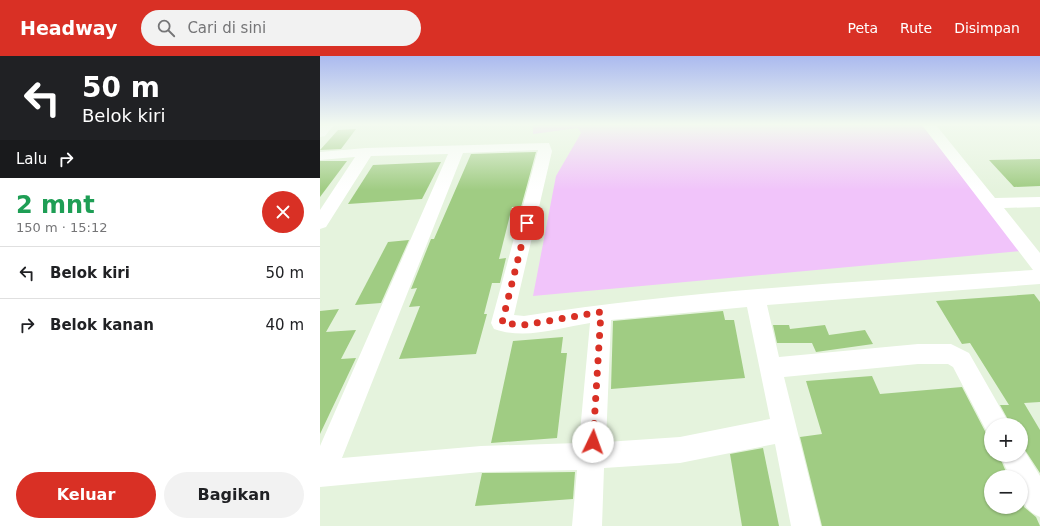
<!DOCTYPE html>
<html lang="id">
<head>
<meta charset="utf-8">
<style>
	:root { --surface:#fff; --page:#f2f2f2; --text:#202124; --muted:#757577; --line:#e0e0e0; --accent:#d93025 }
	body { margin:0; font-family:"DejaVu Sans",sans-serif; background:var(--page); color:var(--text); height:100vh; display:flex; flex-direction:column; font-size:15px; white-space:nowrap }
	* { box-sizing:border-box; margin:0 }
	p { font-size:13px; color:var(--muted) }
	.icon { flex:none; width:22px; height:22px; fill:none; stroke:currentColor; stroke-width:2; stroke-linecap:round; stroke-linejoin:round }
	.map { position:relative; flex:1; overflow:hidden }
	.drawer { display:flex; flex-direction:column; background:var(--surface); width:320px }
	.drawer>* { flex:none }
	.top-card { background:#202124; color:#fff; overflow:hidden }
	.tools { position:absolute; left:664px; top:362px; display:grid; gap:8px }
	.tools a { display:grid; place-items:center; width:44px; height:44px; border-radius:50%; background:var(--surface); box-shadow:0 1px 3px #0004; font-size:20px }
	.pin { position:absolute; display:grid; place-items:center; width:34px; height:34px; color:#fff; margin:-17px; border-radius:8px; box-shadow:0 2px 6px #0006 }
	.me { position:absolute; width:44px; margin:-22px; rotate:3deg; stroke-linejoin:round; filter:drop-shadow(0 0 3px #0008) }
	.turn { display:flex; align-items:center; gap:14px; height:84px; padding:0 16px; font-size:18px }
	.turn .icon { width:52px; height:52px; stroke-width:2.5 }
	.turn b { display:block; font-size:28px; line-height:34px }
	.then { display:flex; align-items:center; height:38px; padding:0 16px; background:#0003; gap:8px; font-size:15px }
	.round { display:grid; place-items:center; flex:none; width:42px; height:42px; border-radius:21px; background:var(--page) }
	.summary { display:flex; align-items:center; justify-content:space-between; height:68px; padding:0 16px }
	h1 { font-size:24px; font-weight:600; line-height:30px; color:#1e9e55 }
	.primary-button { display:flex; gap:8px; margin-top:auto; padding:8px 16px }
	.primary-button a { flex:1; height:46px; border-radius:24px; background:var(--accent); color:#fff; font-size:16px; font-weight:600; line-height:46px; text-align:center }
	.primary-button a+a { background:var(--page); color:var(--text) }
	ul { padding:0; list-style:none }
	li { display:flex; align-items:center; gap:12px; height:52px; padding:0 16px; border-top:1px solid var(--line) }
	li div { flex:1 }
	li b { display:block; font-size:15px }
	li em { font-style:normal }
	header { display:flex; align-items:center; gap:24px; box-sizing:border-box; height:56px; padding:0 20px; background:var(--accent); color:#fff }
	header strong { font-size:19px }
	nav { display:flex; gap:22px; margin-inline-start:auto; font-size:14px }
	.search { width:280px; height:36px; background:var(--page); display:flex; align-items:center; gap:10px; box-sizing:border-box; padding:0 14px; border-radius:22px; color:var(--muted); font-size:15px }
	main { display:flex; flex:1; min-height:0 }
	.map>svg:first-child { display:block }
	.water { fill:#f1c4fa }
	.building { fill:#a0cc83 }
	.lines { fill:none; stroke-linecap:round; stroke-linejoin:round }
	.minor { fill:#fff; fill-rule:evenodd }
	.route { stroke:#d93025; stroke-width:7; stroke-dasharray:0 12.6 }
</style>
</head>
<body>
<header>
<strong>Headway</strong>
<div class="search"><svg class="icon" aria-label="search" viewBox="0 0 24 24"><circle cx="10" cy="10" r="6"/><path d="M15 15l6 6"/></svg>Cari di sini</div>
<nav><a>Peta</a><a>Rute</a><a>Disimpan</a></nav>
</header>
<main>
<section class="drawer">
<div class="top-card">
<div class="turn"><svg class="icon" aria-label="left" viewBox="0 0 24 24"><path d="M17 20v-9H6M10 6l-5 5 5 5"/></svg><div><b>50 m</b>Belok kiri</div></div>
<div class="then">Lalu<svg class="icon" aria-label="right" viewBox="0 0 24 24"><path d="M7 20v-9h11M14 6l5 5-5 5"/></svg></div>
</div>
<div class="summary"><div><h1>2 mnt</h1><p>150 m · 15:12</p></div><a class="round" style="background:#d93025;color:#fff"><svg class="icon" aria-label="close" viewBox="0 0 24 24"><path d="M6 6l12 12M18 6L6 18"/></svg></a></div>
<ul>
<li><svg class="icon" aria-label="left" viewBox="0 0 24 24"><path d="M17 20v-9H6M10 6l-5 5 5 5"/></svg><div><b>Belok kiri</b></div><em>50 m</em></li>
<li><svg class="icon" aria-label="right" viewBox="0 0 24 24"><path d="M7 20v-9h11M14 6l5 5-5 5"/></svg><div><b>Belok kanan</b></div><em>40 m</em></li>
</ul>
<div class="primary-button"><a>Keluar</a><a>Bagikan</a></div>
</section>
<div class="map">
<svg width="720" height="470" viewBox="0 0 720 470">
	<rect width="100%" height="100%" fill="#e5f3dd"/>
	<polygon class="water" points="213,69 602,69 702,195 213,240 236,120 261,77 258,72 213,78"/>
	<g class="building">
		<polygon points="36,73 21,93 0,94 18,74"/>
		<polygon points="216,96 201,151 192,151 179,203 186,202 180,227 172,227 164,258 167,258 156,298 79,303 100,250 89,251 97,232 91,233 111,183 114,183 151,98"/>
		<polygon points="720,103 720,130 694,131 669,104"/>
		<polygon points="0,105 27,105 0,141"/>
		<polygon points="121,106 102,143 28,148 53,109"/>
		<polygon points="89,184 61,247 35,249 68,186"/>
		<polygon points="714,238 720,246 720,346 704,347 720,374 720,417 701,388 701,369 691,369 680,349 689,349 650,287 642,288 616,245"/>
		<polygon points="19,253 6,276 36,274 21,303 36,302 0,378 0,255"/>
		<polygon points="403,255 405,264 414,264 425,322 291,333 293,265"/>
		<polygon points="453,269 469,269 470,273 505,269 509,279 545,274 553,288 496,296 492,287 457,287"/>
		<polygon points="243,281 241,297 247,297 237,382 171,387 193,285"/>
		<polygon points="552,320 560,338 642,331 667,379 671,380 671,399 679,399 688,421 671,421 671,451 701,451 701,442 704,451 716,461 720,470 502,470 480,381 502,378 486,325"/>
		<polygon points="443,392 459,470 422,470 410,398"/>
		<polygon points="255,416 253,443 155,450 162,417"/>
	</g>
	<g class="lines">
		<g class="minor">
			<polygon points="0,69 14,69 5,80 0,81"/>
			<path d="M602,69H616L675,142L720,141V151L684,152L720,197V228L447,249L459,301L598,288H631L649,297L690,369H671V379L668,378L633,311L628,308H598L464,321L501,470H471L455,388L360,407L284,412L282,470H252L257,414L161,416L0,431V390L128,98L51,100L6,171L0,173V154L35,101L0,104V96L46,92L229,87L232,95L194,259L204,260C372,233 543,226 713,214ZM218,94L171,267L174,273C205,284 239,272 270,267L259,387L161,390L22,402L143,97ZM427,251L450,363L360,381L286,386L291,264Z"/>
			<path d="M701,389L720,420V461C701,453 701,440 701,421H690L680,399H701Z"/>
		</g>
	</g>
	<linearGradient id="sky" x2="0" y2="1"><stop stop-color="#abbaef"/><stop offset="0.51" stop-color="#f3faf0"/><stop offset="1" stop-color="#f3faf0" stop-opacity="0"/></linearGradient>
	<rect width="720" height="134" fill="url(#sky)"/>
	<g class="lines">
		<polyline class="route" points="207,167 182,267 204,269 281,256 273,386"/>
	</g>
</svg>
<div class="tools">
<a>+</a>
<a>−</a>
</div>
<div class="pin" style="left:207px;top:167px;background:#d93025"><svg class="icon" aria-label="arrive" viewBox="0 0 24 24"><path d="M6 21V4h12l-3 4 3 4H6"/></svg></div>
<svg class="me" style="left:273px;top:386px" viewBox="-20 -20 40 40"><circle r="19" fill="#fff"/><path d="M0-13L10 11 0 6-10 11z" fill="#d93025"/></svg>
</div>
</main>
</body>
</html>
